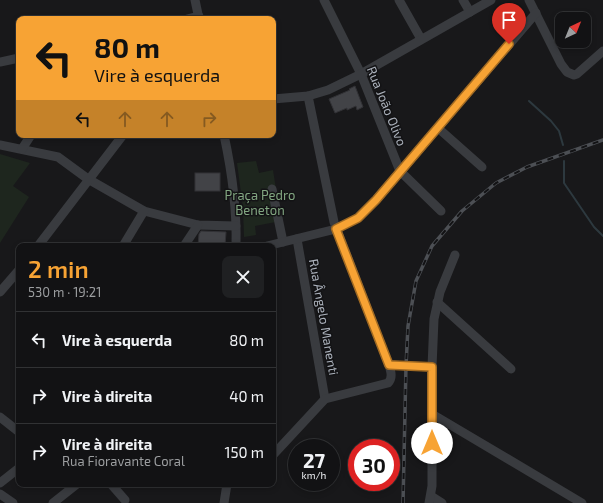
<!DOCTYPE html>
<html lang="pt">
<head>
<meta charset="utf-8">
<style>
	:root { --surface:#121214; --page:#1f2022; --text:#f1f3f6; --muted:#9c9ea0; --line:#313234; --accent:#f7a334 }
	body { margin:0; font-family:"Exo 2",sans-serif; background:var(--page); color:var(--text); height:100vh; display:flex; flex-direction:column; font-size:15px; white-space:nowrap }
	* { box-sizing:border-box; margin:0 }
	p { font-size:13px; color:var(--muted) }
	.icon { flex:none; width:22px; height:22px; fill:none; stroke:currentColor; stroke-width:2; stroke-linecap:round; stroke-linejoin:round }
	.map { position:relative; flex:1; overflow:hidden }
	.sheet { position:absolute; left:16px; top:243px; width:260px; height:244px; display:flex; flex-direction:column; background:var(--surface); border-radius:8px; box-shadow:0 2px 6px #0003,0 0 0 1px var(--line) }
	.sheet>* { flex:none }
	.top-card { position:absolute; left:16px; top:16px; width:260px; height:122px; border-radius:8px; box-shadow:0 2px 6px #0003,0 0 0 1px var(--line); background:#f7a334; color:#111; overflow:hidden }
	.needle { width:26px; rotate:43deg }
	.fabs { position:absolute; left:555px; top:12px; display:grid; gap:8px }
	.fabs a { display:grid; place-items:center; width:36px; height:36px; border-radius:8px; background:var(--surface); box-shadow:0 2px 6px #0003,0 0 0 1px var(--line); font-size:20px }
	.speed { position:absolute; left:288px; top:439px; display:flex; gap:8px; font-size:20px; font-weight:700; text-align:center }
	.speed>* { display:grid; place-content:center; width:52px; height:52px; border-radius:50%; background:var(--surface); box-shadow:0 2px 6px #0003,0 0 0 1px var(--line); line-height:1 }
	.speed small { font-size:10px; font-weight:400 }
	.speed .limit { border:6px solid #d22; background:#fff; color:#111 }
	.pin { position:absolute; display:grid; place-items:center; width:34px; height:34px; color:#fff; margin:-41px -17px; border-radius:50% 50% 50% 0; rotate:-45deg; box-shadow:0 0 4px #0007 }
	.pin .icon { rotate:45deg }
	.me { position:absolute; width:44px; margin:-22px; rotate:0deg; stroke-linejoin:round; filter:drop-shadow(0 0 3px #0008) }
	.turn { display:flex; align-items:center; gap:14px; height:84px; padding:0 12px; font-size:18px }
	.turn .icon { width:52px; height:52px; stroke-width:2.5 }
	.turn b { display:block; font-size:28px; line-height:34px }
	.lanes { display:flex; align-items:center; height:38px; padding:0 12px; background:#0003; justify-content:center; gap:20px; direction:ltr }
	.lanes .off { opacity:.35 }
	.round { display:grid; place-items:center; flex:none; width:42px; height:42px; border-radius:8px; background:var(--page) }
	.summary { display:flex; align-items:center; justify-content:space-between; height:68px; padding:0 12px }
	h1 { font-size:24px; font-weight:600; line-height:30px; color:var(--accent) }
	ul { padding:0; list-style:none }
	li { display:flex; align-items:center; gap:12px; height:56px; padding:0 12px; border-top:1px solid var(--line) }
	li div { flex:1 }
	li b { display:block; font-size:15px }
	li em { font-style:normal }
	.map>svg:first-child { display:block }
	.green { fill:#1e261e }
	.lines { fill:none; stroke-linecap:round; stroke-linejoin:round }
	.stream { stroke:#2d393f; stroke-width:2 }
	.building { fill:#424347; stroke:#323236 }
	.minor { stroke:#393b3f; stroke-width:9 }
	.rail-casing { stroke:#4c4f54; stroke-width:3.5 }
	.rail { stroke:#131315; stroke-width:2; stroke-dasharray:6; stroke-linecap:butt }
	.route-casing { stroke:#a16a22; stroke-width:10 }
	.route { stroke:#f7a334; stroke-width:7 }
	.labels { text-anchor:middle; stroke-width:3; stroke-linejoin:round; paint-order:stroke }
	.street-label { font-size:13px; fill:#aab0ba; stroke:#131315 }
	.park-label { font-size:13px; fill:#82a681; stroke:#131315 }
</style>
</head>
<body>
<div class="map">
<svg width="603" height="503" viewBox="0 0 603 503">
	<rect width="100%" height="100%" fill="#18181a"/>
	<g class="green">
		<polygon points="0,154 30,163 13,186 29,197 0,243"/>
		<polygon points="256,161 259,173 273,170 281,221 255,226 256,235 244,237 243,208 237,163"/>
	</g>
	<g class="lines">
		<g class="stream">
			<polyline points="529,101 551,121 559,131 563,145"/>
			<polyline points="564,161 564,183 594,227 603,236"/>
		</g>
	</g>
	<g class="building">
		<polygon points="355,86 363,107 357,110 356,106 347,110 347,108 335,113 329,99 350,90 349,89"/>
		<rect x="195" y="173" width="25" height="18"/>
		<polygon points="201,231 226,232 225,246 198,246 199,234"/>
	</g>
	<g class="lines">
		<g class="minor">
			<polyline points="195,0 199,19"/>
			<polyline points="324,0 361,74 400,171 441,211"/>
			<polyline points="399,0 421,39"/>
			<polyline points="463,0 470,12"/>
			<polyline points="529,0 561,64 567,72 574,75 577,74 603,51"/>
			<polyline points="187,19 199,16"/>
			<polyline points="0,62 19,58"/>
			<polyline points="308,96 334,222 389,365"/>
			<polyline points="273,99 308,96 328,90 361,74 491,0"/>
			<polyline points="438,128 482,167"/>
			<path d="M224,135C232,172 237,208 236,246"/>
			<polyline points="0,145 58,157 88,179 144,211 198,225 236,226"/>
			<polyline points="22,149 31,135"/>
			<polyline points="272,189 283,242"/>
			<polyline points="297,239 325,399"/>
			<polyline points="38,246 123,135"/>
			<polyline points="123,246 144,211"/>
			<polyline points="184,246 198,225"/>
			<polyline points="267,246 336,229 358,218 376,200 536,13"/>
			<polyline points="0,292 19,270"/>
			<polyline points="437,302 511,369"/>
			<polyline points="432,414 582,503"/>
			<polyline points="0,417 19,432"/>
			<path d="M273,455L325,399L388,383C393,378 391,372 389,365L432,367"/>
			<polyline points="0,483 19,468"/>
			<polyline points="111,484 125,500"/>
			<polyline points="0,494 13,503"/>
			<polyline points="431,496 442,503"/>
			<polyline points="53,503 77,484"/>
			<polyline points="224,503 227,484"/>
			<polyline points="429,503 432,486 432,367 434,319 440,292 455,255"/>
		</g>
		<defs>
			<polyline id="rail" points="403,503 406,366 408,326 416,281 432,246 462,211 496,183 527,167 603,140"/>
		</defs>
		<use href="#rail" class="rail-casing"/>
		<use href="#rail" class="rail"/>
	</g>
	<g class="lines">
		<defs>
			<polyline id="route" points="432,443 432,367 389,365 336,229 358,218 376,200 509,44"/>
		</defs>
		<use href="#route" class="route-casing"/>
		<use href="#route" class="route"/>
	</g>
	<g class="labels">
		<g class="street-label">
			<text transform="translate(387 106) rotate(68)" y="5">Rua João Olivo</text>
			<text transform="translate(324 317) rotate(80)" y="5">Rua Ângelo Manenti</text>
		</g>
		<g class="park-label">
			<text x="260" y="200">Praça Pedro<tspan x="260" dy="15">Beneton</tspan></text>
		</g>
	</g>
</svg>
<div class="fabs">
<a><svg class="needle" viewBox="-14 -14 28 28"><path d="M0-13l5 13h-10z" fill="#e53935"/><path d="M0 13l5-13h-10z" fill="#9c9ea0"/></svg></a>
</div>
<div class="speed"><div>27<small>km/h</small></div><div class="limit">30</div></div>
<div class="pin" style="left:509px;top:44px;background:#d93025"><svg class="icon" aria-label="arrive" viewBox="0 0 24 24"><path d="M6 21V4h12l-3 4 3 4H6"/></svg></div>
<svg class="me" style="left:432px;top:443px" viewBox="-20 -20 40 40"><circle r="19" fill="#fff"/><path d="M0-13L10 11 0 6-10 11z" fill="#f7a334"/></svg>
<div class="top-card">
<div class="turn"><svg class="icon" aria-label="left" viewBox="0 0 24 24"><path d="M17 20v-9H6M10 6l-5 5 5 5"/></svg><div><b>80 m</b>Vire à esquerda</div></div>
<div class="lanes"><svg class="icon" aria-label="left" viewBox="0 0 24 24"><path d="M17 20v-9H6M10 6l-5 5 5 5"/></svg><svg class="icon off" aria-label="ahead" viewBox="0 0 24 24"><path d="M12 20V5M6 11l6-6 6 6"/></svg><svg class="icon off" aria-label="ahead" viewBox="0 0 24 24"><path d="M12 20V5M6 11l6-6 6 6"/></svg><svg class="icon off" aria-label="right" viewBox="0 0 24 24"><path d="M7 20v-9h11M14 6l5 5-5 5"/></svg></div>
</div>
<section class="sheet">
<div class="summary"><div><h1>2 min</h1><p>530 m · 19:21</p></div><a class="round"><svg class="icon" aria-label="close" viewBox="0 0 24 24"><path d="M6 6l12 12M18 6L6 18"/></svg></a></div>
<ul>
<li><svg class="icon" aria-label="left" viewBox="0 0 24 24"><path d="M17 20v-9H6M10 6l-5 5 5 5"/></svg><div><b>Vire à esquerda</b></div><em>80 m</em></li>
<li><svg class="icon" aria-label="right" viewBox="0 0 24 24"><path d="M7 20v-9h11M14 6l5 5-5 5"/></svg><div><b>Vire à direita</b></div><em>40 m</em></li>
<li><svg class="icon" aria-label="right" viewBox="0 0 24 24"><path d="M7 20v-9h11M14 6l5 5-5 5"/></svg><div><b>Vire à direita</b><p>Rua Fioravante Coral</p></div><em>150 m</em></li>
</ul>
</section>
</div>
</body>
</html>
